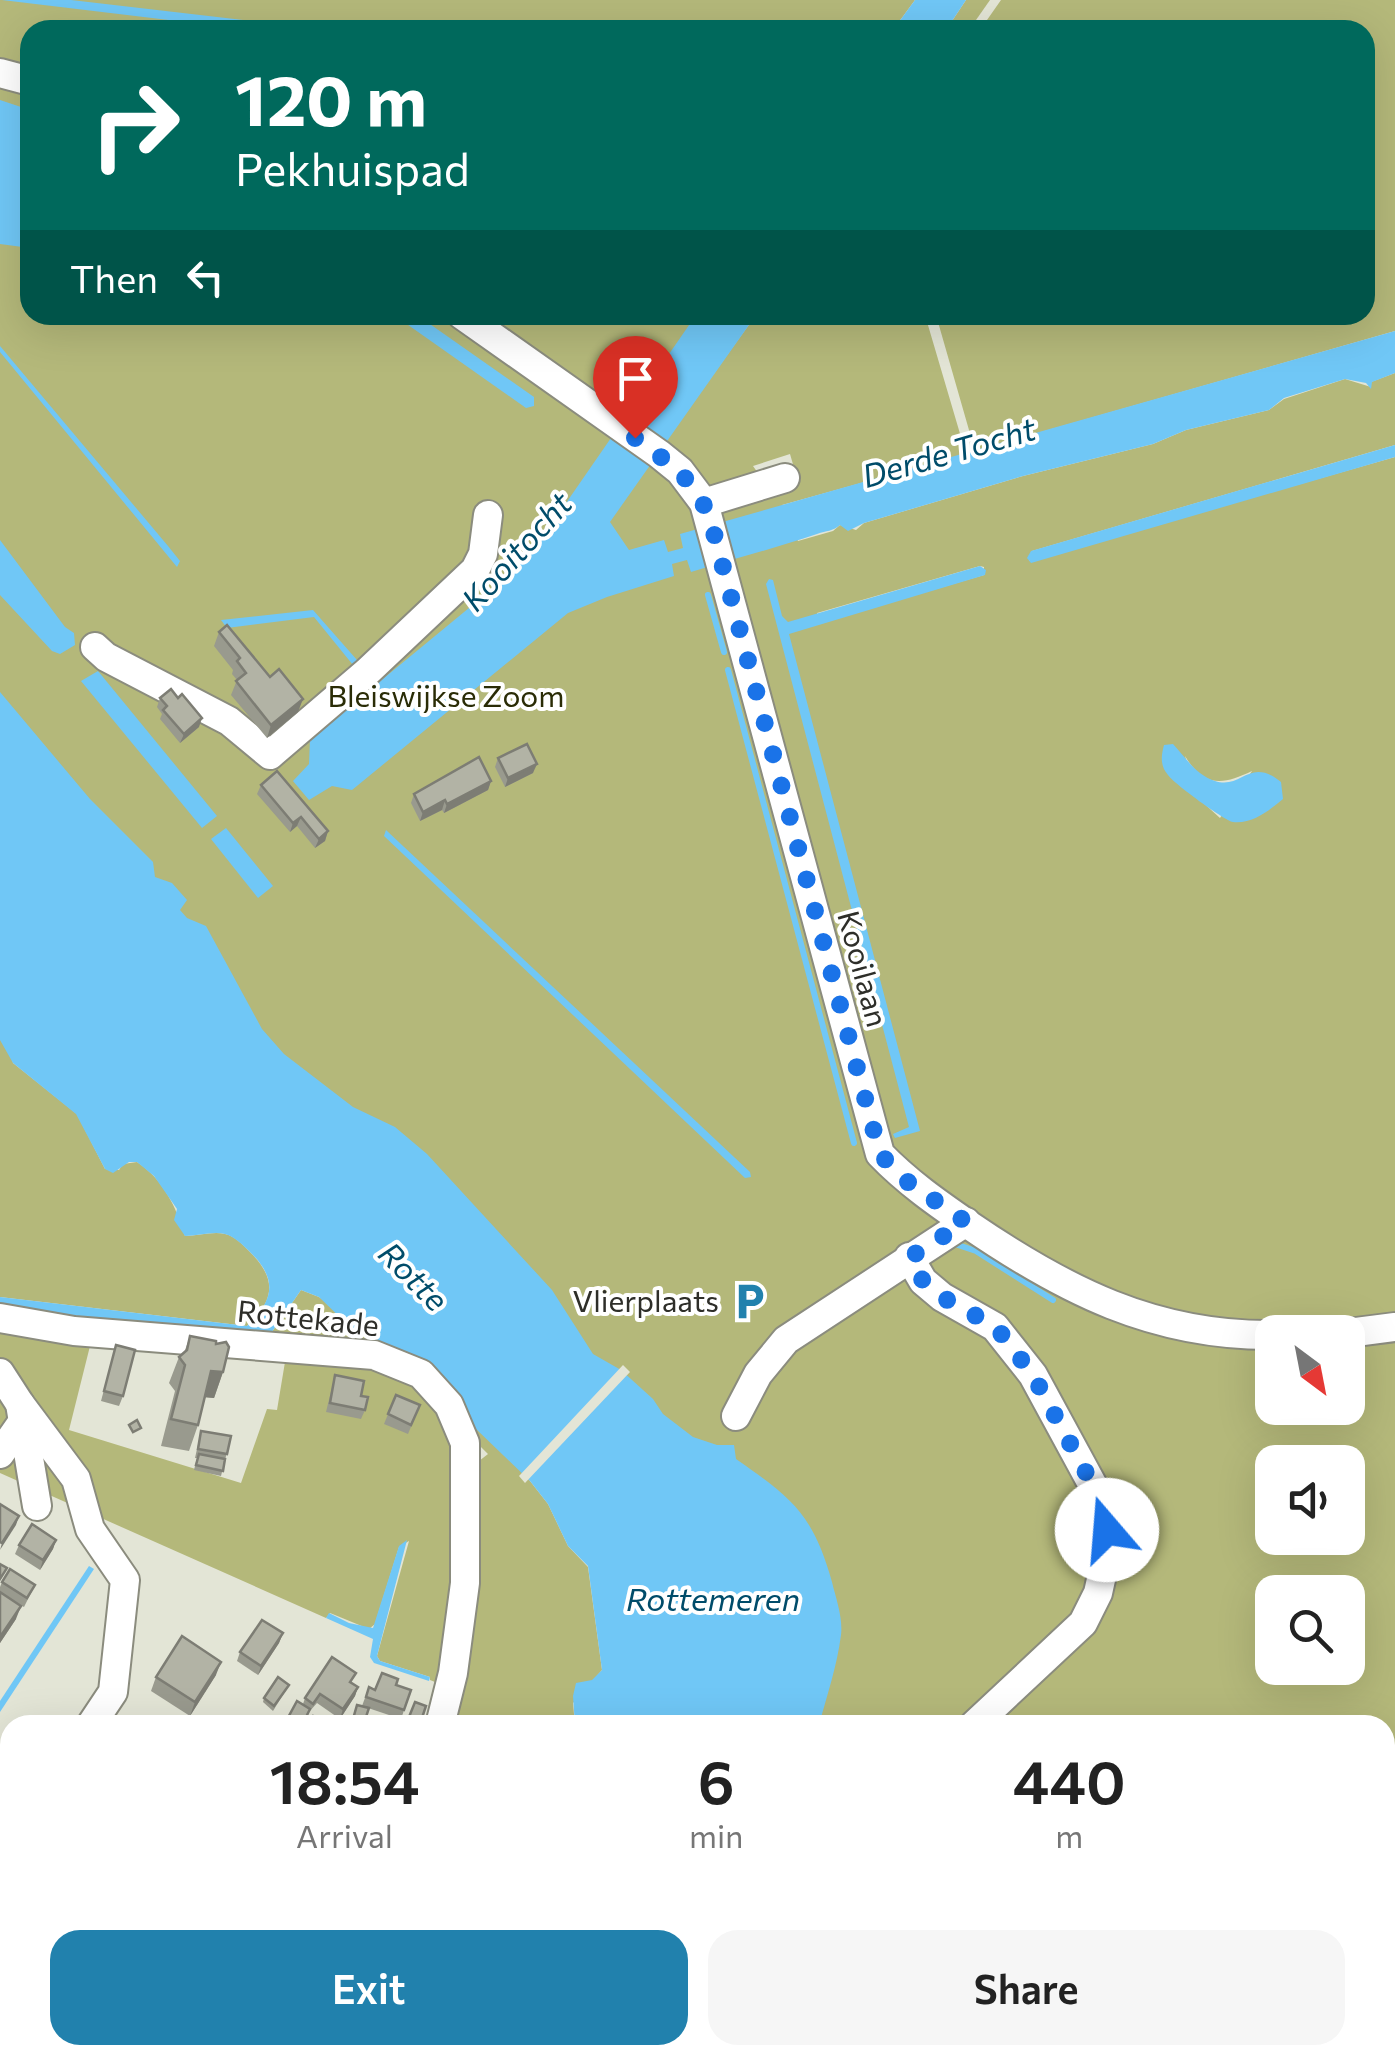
<!DOCTYPE html>
<html lang="en">
<head>
<meta charset="utf-8">
<style>
	:root { --surface:#fff; --page:#f6f6f6; --text:#222; --muted:#767676; --accent:#2181ad }
	body { margin:0; font-family:Commissioner,sans-serif; background:var(--page); color:var(--text); height:100vh; display:flex; flex-direction:column; font-size:38px; white-space:nowrap }
	* { box-sizing:border-box; margin:0 }
	p { font-size:32px; color:var(--muted) }
	.icon { flex:none; width:55px; height:55px; fill:none; stroke:currentColor; stroke-width:2; stroke-linecap:round; stroke-linejoin:round }
	.map { position:relative; flex:1; overflow:hidden }
	.sheet { position:absolute; left:0px; top:1715px; width:1395px; height:350px; display:flex; flex-direction:column; background:var(--surface); border-radius:30px 30px 0 0; box-shadow:0 10px 40px #0002 }
	.sheet>* { flex:none }
	.guide { position:absolute; left:20px; top:20px; width:1355px; height:305px; border-radius:30px; box-shadow:0 10px 40px #0002; background:#00695c; color:#fff; overflow:hidden }
	.needle { width:65px; rotate:148deg }
	.tools { position:absolute; left:1255px; top:1315px; display:grid; gap:20px }
	.tools a { display:grid; place-items:center; width:110px; height:110px; border-radius:20px; background:var(--surface); box-shadow:0 10px 40px #0002; font-size:50px }
	.pin { position:absolute; display:grid; place-items:center; width:85px; height:85px; color:#fff; margin:-102px -42px; border-radius:50% 50% 50% 0; rotate:-45deg; box-shadow:0 0 10px #0007 }
	.pin .icon { rotate:45deg }
	.me { position:absolute; width:110px; margin:-55px; rotate:342deg; stroke-linejoin:round; filter:drop-shadow(0 0 8px #0008) }
	.turn { display:flex; align-items:center; gap:35px; height:210px; padding:0 50px; font-size:45px }
	.turn .icon { width:130px; height:130px; stroke-width:2.5 }
	.turn b { display:block; font-size:70px; line-height:85px }
	.then { display:flex; align-items:center; height:95px; padding:0 50px; background:#0003; gap:20px; font-size:38px }
	.eta { display:flex; justify-content:space-evenly; align-items:center; height:170px; text-align:center }
	.eta b { font-size:60px; font-weight:600; line-height:70px }
	.action { display:flex; gap:20px; margin-top:auto; padding:20px 50px }
	.action a { flex:1; height:115px; border-radius:30px; background:var(--accent); color:#fff; font-size:40px; font-weight:600; line-height:115px; text-align:center }
	.action a+a { background:var(--page); color:var(--text) }
	.map>svg:first-child { display:block }
	.green { fill:#b4b87a; fill-rule:evenodd }
	.water { fill:#70c7f6 }
	.pier { fill:#e3e5d6 }
	.lines { fill:none; stroke-linecap:round; stroke-linejoin:round }
	.stream { stroke:#70c7f6; stroke-width:6 }
	.minor-casing { stroke:#8b8c7e; stroke-width:32 }
	.minor { stroke:#fff; stroke-width:28 }
	.wall { fill:#999a8e }
	.shaded-wall { fill:#7d7d74 }
	.building { fill:#b2b3a5; stroke:#7d7d74; stroke-width:2.5 }
	.route { stroke:#1a73e8; stroke-width:18; stroke-dasharray:0 32.4 }
	.labels { text-anchor:middle; stroke-width:8; stroke-linejoin:round; paint-order:stroke }
	.park-label { font-size:30px; fill:#2a2c06; stroke:#fff }
	.street-label { font-size:30px; fill:#2e2e29; stroke:#fff }
	.poi-label { font-size:30px; fill:#2e2e29; stroke:#fff; text-anchor:end }
	.water-label { font-size:32px; font-style:italic; fill:#004c6a; stroke:#fff }
</style>
</head>
<body>
<div class="map">
<svg width="1395" height="2065" viewBox="0 0 1395 2065">
	<rect width="100%" height="100%" fill="#e3e5d6"/>
	<g class="green">
		<path d="M0,0H915L893,30H30V315H727L698,395L756,315H925L966,454L782,505L798,541L833,531L840,525L856,530L864,523L1023,476L1153,444L1186,430L1269,410L1284,399L1345,379L1371,387V382L1395,373V445L1032,551L1029,561L1395,457V2065H644L645,2055H1385V1725H774L0,746ZM790,454L799,485L774,496L753,466ZM980,566L984,567V575L818,623L817,613ZM1185,756C1204,788 1223,785 1252,771L1220,818L1198,798ZM1272,1332H1348V1408H1272ZM1272,1462H1348V1538H1272ZM1272,1592H1348V1668H1272Z"/>
		<polygon points="966,0 990,0 969,30 946,30"/>
		<polygon points="1001,0 1395,0 1395,331 975,451 936,315 1365,315 1365,30 980,30"/>
		<path d="M0,1002L13,1063L77,1114L105,1169L119,1170L123,1164L137,1162C164,1180 176,1207 185,1236C197,1236 213,1231 225,1234C235,1236 243,1245 250,1252C278,1280 274,1301 247,1326L0,1297Z"/>
		<polygon points="301,1290 319,1297 378,1340 433,1372 530,1481 548,1504 568,1546 588,1567 602,1670 573,1703 575,1725 448,1725 474,1465 488,1454 476,1442 444,1389 267,1339"/>
		<polygon points="0,1325 92,1338 69,1430 241,1483 267,1409 277,1410 286,1356 337,1356 422,1381 453,1432 457,1557 440,1684 430,1680 430,1677 380,1661 377,1656 409,1541 399,1547 375,1624 369,1629 330,1613 326,1618 0,1473"/>
		<polygon points="73,2055 238,2055 235,2065 66,2065"/>
		<polygon points="326,2055 455,2055 452,2065 322,2065"/>
	</g>
	<g class="water">
		<polygon points="2,0 71,0 329,30 252,30"/>
		<polygon points="915,0 966,0 946,30 893,30"/>
		<polygon points="0,100 30,110 30,248 0,244"/>
		<polygon points="394,315 417,315 534,397 534,406 526,408"/>
		<path d="M696,315H756L610,522L629,550L664,540L668,552L683,548L680,534L1395,331V373L1372,382L1371,389L1366,383L1345,379L1284,398L1269,410L1186,430L1153,444L1023,476L864,523L848,531L840,525C832,532 827,530 817,534C776,548 733,559 691,572L687,560L672,564L674,576L607,597L568,613L352,790L332,786L309,800L293,781L309,764L310,739L509,575L537,545Z"/>
		<polygon points="0,346 168,546 180,561 177,567 0,352"/>
		<polygon points="1395,445 1395,457 1031,563 1027,558 1031,551"/>
		<polygon points="0,540 65,627 74,633 75,645 60,654 52,651 0,595"/>
		<polygon points="980,566 986,570 985,575 789,634 920,1131 895,1138 893,1134 909,1127 766,584 769,579 773,580 782,616 788,622"/>
		<polygon points="313,610 357,660 357,664 353,665 314,617 227,628 221,620"/>
		<polygon points="98,671 217,816 202,828 81,681"/>
		<path d="M0,692L90,799L153,862L155,877L172,883L187,900L180,910L187,918L206,926L262,1029L284,1054L353,1107L395,1127L427,1154L552,1290L593,1354L621,1370L653,1399L663,1414L693,1437L717,1445H734L736,1459C792,1498 813,1514 832,1582C836,1599 843,1617 841,1635C837,1666 827,1695 819,1725H575L573,1696L576,1683L592,1680L602,1670L588,1566L568,1546L548,1504L530,1481L475,1428L459,1401L393,1349L351,1328L319,1297L301,1290L267,1339L69,1320L0,1307V1297L247,1326C273,1301 279,1280 250,1252C243,1245 235,1237 225,1234C213,1231 197,1236 185,1236L174,1220L177,1209L154,1176L137,1162H129L113,1173L105,1169L76,1114L13,1063L0,1040Z"/>
		<path d="M1173,744C1186,758 1196,775 1215,781C1242,790 1249,756 1281,782L1283,799C1268,811 1253,824 1233,822C1225,821 1173,783 1168,775C1160,766 1161,756 1164,745Z"/>
		<polygon points="226,828 273,886 258,898 211,839"/>
		<polygon points="386,830 750,1172 751,1177 745,1178 384,836"/>
		<polygon points="407,1540 377,1656 380,1661 430,1677 429,1681 374,1663 370,1657 373,1639 326,1618 329,1613 349,1623 373,1628 399,1546"/>
		<polygon points="89,1566 94,1569 0,1712 0,1701"/>
		<polygon points="455,2055 711,2055 716,2065 452,2065"/>
	</g>
	<polygon class="pier" points="623,1365 630,1372 525,1483 519,1476"/>
	<g class="lines">
		<g class="stream">
			<polyline points="708,595 724,652"/>
			<polyline points="728,670 854,1143"/>
			<polyline points="955,1244 976,1251 1053,1300"/>
		</g>
		<defs>
			<g id="minor">
				<polyline points="0,73 30,81"/>
				<path d="M462,315L659,454L680,471L704,503L880,1154C907,1182 937,1203 969,1225C1064,1290 1154,1336 1272,1335"/>
				<polyline points="704,503 785,478"/>
				<polyline points="95,647 106,657 229,721 270,755 367,672 475,570 483,554 488,515"/>
				<polyline points="909,1257 923,1281 942,1297 995,1327 1033,1375 1103,1504 1107,1530 1106,1557 1098,1593 1083,1623 974,1725"/>
				<polyline points="0,1318 74,1331 374,1355 421,1374 449,1405 465,1443 465,1583 453,1673 440,1725"/>
				<polyline points="1348,1333 1395,1327"/>
				<polyline points="0,1373 20,1404 37,1506"/>
				<polyline points="20,1404 76,1479 90,1529 125,1580 113,1692 91,1725"/>
				<polyline points="736,1416 758,1374 786,1340 966,1222"/>
				<polyline points="0,1454 23,1421"/>
				<polyline points="313,2065 316,2055"/>
			</g>
		</defs>
		<use href="#minor" class="minor-casing"/>
		<use href="#minor" class="minor"/>
	</g>
	<g class="wall">
		<polygon points="219,632 298,712 267,738 231,695 237,680 232,674 233,670 214,646"/>
		<polygon points="160,698 199,727 180,743 160,719 162,714 157,707"/>
		<polygon points="498,758 533,773 505,787 495,767"/>
		<polygon points="491,781 488,790 444,813 442,810 420,821 411,803 414,794"/>
		<polygon points="261,785 328,831 325,841 315,848 297,826 290,832 257,794"/>
		<polygon points="190,1336 223,1372 214,1398 205,1397 198,1425 189,1451 161,1446 175,1391 169,1383 179,1357 184,1353"/>
		<polygon points="116,1345 123,1396 119,1406 101,1401"/>
		<polygon points="335,1375 361,1396 365,1410 361,1419 326,1412"/>
		<polygon points="396,1395 420,1405 408,1434 384,1424"/>
		<polygon points="201,1431 231,1436 221,1476 194,1470 197,1458 195,1458"/>
		<polygon points="56,1540 53,1549 40,1570 15,1554 19,1545"/>
		<polygon points="2,1582 35,1585 24,1607 9,1598 16,1619 0,1643 0,1587"/>
		<polygon points="283,1633 279,1643 258,1675 237,1661 240,1652"/>
		<polygon points="216,1675 190,1716 151,1691 156,1677"/>
		<polygon points="352,1683 358,1687 355,1696 340,1719 317,1703 309,1712 307,1718 303,1704 305,1698"/>
		<polygon points="289,1685 273,1711 263,1702 264,1698"/>
		<polygon points="369,1687 375,1690 411,1690 401,1719 362,1706"/>
		<polygon points="415,1702 426,1706 420,1725 408,1722"/>
		<polygon points="357,1705 369,1708 363,1725 351,1724"/>
		<polygon points="1395,1763 1395,1937 1385,1941 1388,1899 1385,1889 1385,1766"/>
		<polygon points="0,1782 10,1789 10,2055 53,2055 47,2065 0,2065"/>
		<polygon points="791,2055 836,2055 828,2058 826,2065 796,2065"/>
	</g>
	<g class="shaded-wall">
		<polygon points="303,699 298,712 267,738 271,725"/>
		<polygon points="202,718 199,727 180,743 184,734"/>
		<polygon points="537,764 533,773 505,787 508,778"/>
		<polygon points="491,781 488,790 444,813 447,804"/>
		<polygon points="445,800 442,810 420,821 423,812"/>
		<polygon points="301,817 297,826 290,832 293,823"/>
		<polygon points="328,831 325,841 315,848 319,839"/>
		<polygon points="211,1371 223,1372 214,1398 202,1397"/>
		<polygon points="19,1516 16,1525 0,1550 2,1543"/>
		<polygon points="56,1540 53,1549 40,1570 43,1560"/>
		<polygon points="21,1606 16,1619 0,1643 0,1637"/>
		<polygon points="283,1633 279,1643 258,1675 261,1666"/>
		<polygon points="221,1662 216,1675 190,1716 195,1702"/>
		<polygon points="358,1687 355,1696 340,1719 343,1709"/>
		<polygon points="1395,1929 1395,1937 1385,1941 1385,1934"/>
		<polygon points="49,2055 53,2055 47,2065 43,2065"/>
	</g>
	<g class="building">
		<polygon points="227,625 270,677 279,669 303,699 271,725 236,681 246,673 237,661 240,658 219,632"/>
		<polygon points="171,689 178,698 182,694 202,718 184,734 163,710 167,706 160,698"/>
		<polygon points="527,744 537,764 508,778 498,758"/>
		<polygon points="479,757 491,781 447,804 445,800 423,812 414,794"/>
		<polygon points="277,771 328,831 319,839 301,817 293,823 261,785"/>
		<polygon points="190,1336 216,1341 216,1344 226,1342 229,1347 223,1372 211,1371 198,1425 171,1419 185,1365 179,1357 187,1350"/>
		<polygon points="116,1345 135,1350 123,1396 104,1391"/>
		<polygon points="335,1375 364,1381 361,1396 368,1397 365,1410 330,1403"/>
		<polygon points="396,1395 420,1405 411,1425 388,1414"/>
		<polygon points="137,1420 141,1428 133,1432 129,1425"/>
		<polygon points="201,1431 231,1436 227,1454 198,1449"/>
		<polygon points="199,1454 225,1459 223,1471 196,1465"/>
		<polygon points="0,1504 19,1516 2,1543 0,1542"/>
		<polygon points="32,1524 56,1540 43,1560 19,1545"/>
		<polygon points="0,1564 7,1568 0,1579"/>
		<polygon points="10,1569 35,1585 27,1598 2,1582"/>
		<polygon points="0,1592 21,1606 0,1637"/>
		<polygon points="262,1620 283,1633 261,1666 240,1652"/>
		<polygon points="182,1636 221,1662 195,1702 156,1677"/>
		<polygon points="332,1657 356,1673 350,1682 358,1687 343,1709 320,1694 313,1704 305,1698"/>
		<polygon points="382,1673 398,1679 396,1685 411,1690 404,1710 366,1697 369,1687 375,1690"/>
		<polygon points="278,1677 289,1685 274,1706 264,1698"/>
		<polygon points="297,1701 310,1709 302,1725 284,1725"/>
		<polygon points="415,1702 426,1706 421,1721 409,1717"/>
		<polygon points="357,1705 369,1708 364,1723 353,1719"/>
		<polygon points="313,1716 338,1725 309,1725"/>
		<polygon points="1395,1763 1395,1881 1385,1854 1385,1766"/>
		<polygon points="0,1782 10,1789 10,1970 0,1964"/>
		<polygon points="1389,1898 1395,1911 1395,1929 1385,1934 1385,1900"/>
		<polygon points="0,1971 10,1978 10,2055 49,2055 43,2065 0,2065"/>
		<polygon points="799,2055 827,2055 828,2059 820,2062 821,2065 803,2065"/>
	</g>
	<g class="lines">
		<polyline class="route" points="635,438 680,471 708,511 880,1154 905,1180 966,1222 910,1257 923,1281 942,1297 996,1327 1033,1375 1103,1504 1107,1530"/>
	</g>
	<defs>
		<symbol id="parking-bare" viewBox="-9 -9 18 18"><path d="M-3.5-5.5H1a3.5 3.5 0 0 1 0 7H-1V5.5H-3.5ZM-1-3.4V-.6H.8a1.4 1.4 0 0 0 0-2.8Z" fill="#2181ad" stroke="#fff" stroke-width="2.5" paint-order="stroke"/></symbol>
	</defs>
	<g fill-rule="evenodd">
		<use href="#parking-bare" x="722" y="1274" width="55" height="55"/>
	</g>
	<g class="labels">
		<g class="park-label">
			<text x="446" y="707">Bleiswijkse Zoom</text>
		</g>
		<g class="street-label">
			<text transform="translate(862 969) rotate(75)" y="10">Kooilaan</text>
			<text transform="translate(308 1319) rotate(6)" y="10">Rottekade</text>
		</g>
		<g class="poi-label">
			<text x="719" y="1312">Vlierplaats</text>
		</g>
		<g class="water-label">
			<text transform="translate(949 453) rotate(-16)" y="11">Derde Tocht</text>
			<text transform="translate(517 552) rotate(-48)" y="11">Kooitocht</text>
			<text transform="translate(413 1277) rotate(45)" y="11">Rotte</text>
			<text x="713" y="1611">Rottemeren</text>
		</g>
	</g>
</svg>
<div class="tools">
<a><svg class="needle" viewBox="-14 -14 28 28"><path d="M0-13l5 13h-10z" fill="#e53935"/><path d="M0 13l5-13h-10z" fill="#767676"/></svg></a>
<a><svg class="icon" aria-label="sound" viewBox="0 0 24 24"><path d="M4 9h4l5-4v14l-5-4H4zM17 9q2 3 0 6"/></svg></a>
<a><svg class="icon" aria-label="search" viewBox="0 0 24 24"><circle cx="10" cy="10" r="6"/><path d="M15 15l6 6"/></svg></a>
</div>
<div class="pin" style="left:635px;top:438px;background:#d93025"><svg class="icon" aria-label="arrive" viewBox="0 0 24 24"><path d="M6 21V4h12l-3 4 3 4H6"/></svg></div>
<svg class="me" style="left:1107px;top:1530px" viewBox="-20 -20 40 40"><circle r="19" fill="#fff"/><path d="M0-13L10 11 0 6-10 11z" fill="#1a73e8"/></svg>
<div class="guide">
<div class="turn"><svg class="icon" aria-label="right" viewBox="0 0 24 24"><path d="M7 20v-9h11M14 6l5 5-5 5"/></svg><div><b>120 m</b>Pekhuispad</div></div>
<div class="then">Then<svg class="icon" aria-label="left" viewBox="0 0 24 24"><path d="M17 20v-9H6M10 6l-5 5 5 5"/></svg></div>
</div>
<section class="sheet">
<div class="eta">
<div><b>18:54</b><p>Arrival</p></div>
<div><b>6</b><p>min</p></div>
<div><b>440</b><p>m</p></div>
</div>
<div class="action"><a>Exit</a><a>Share</a></div>
</section>
</div>
</body>
</html>
